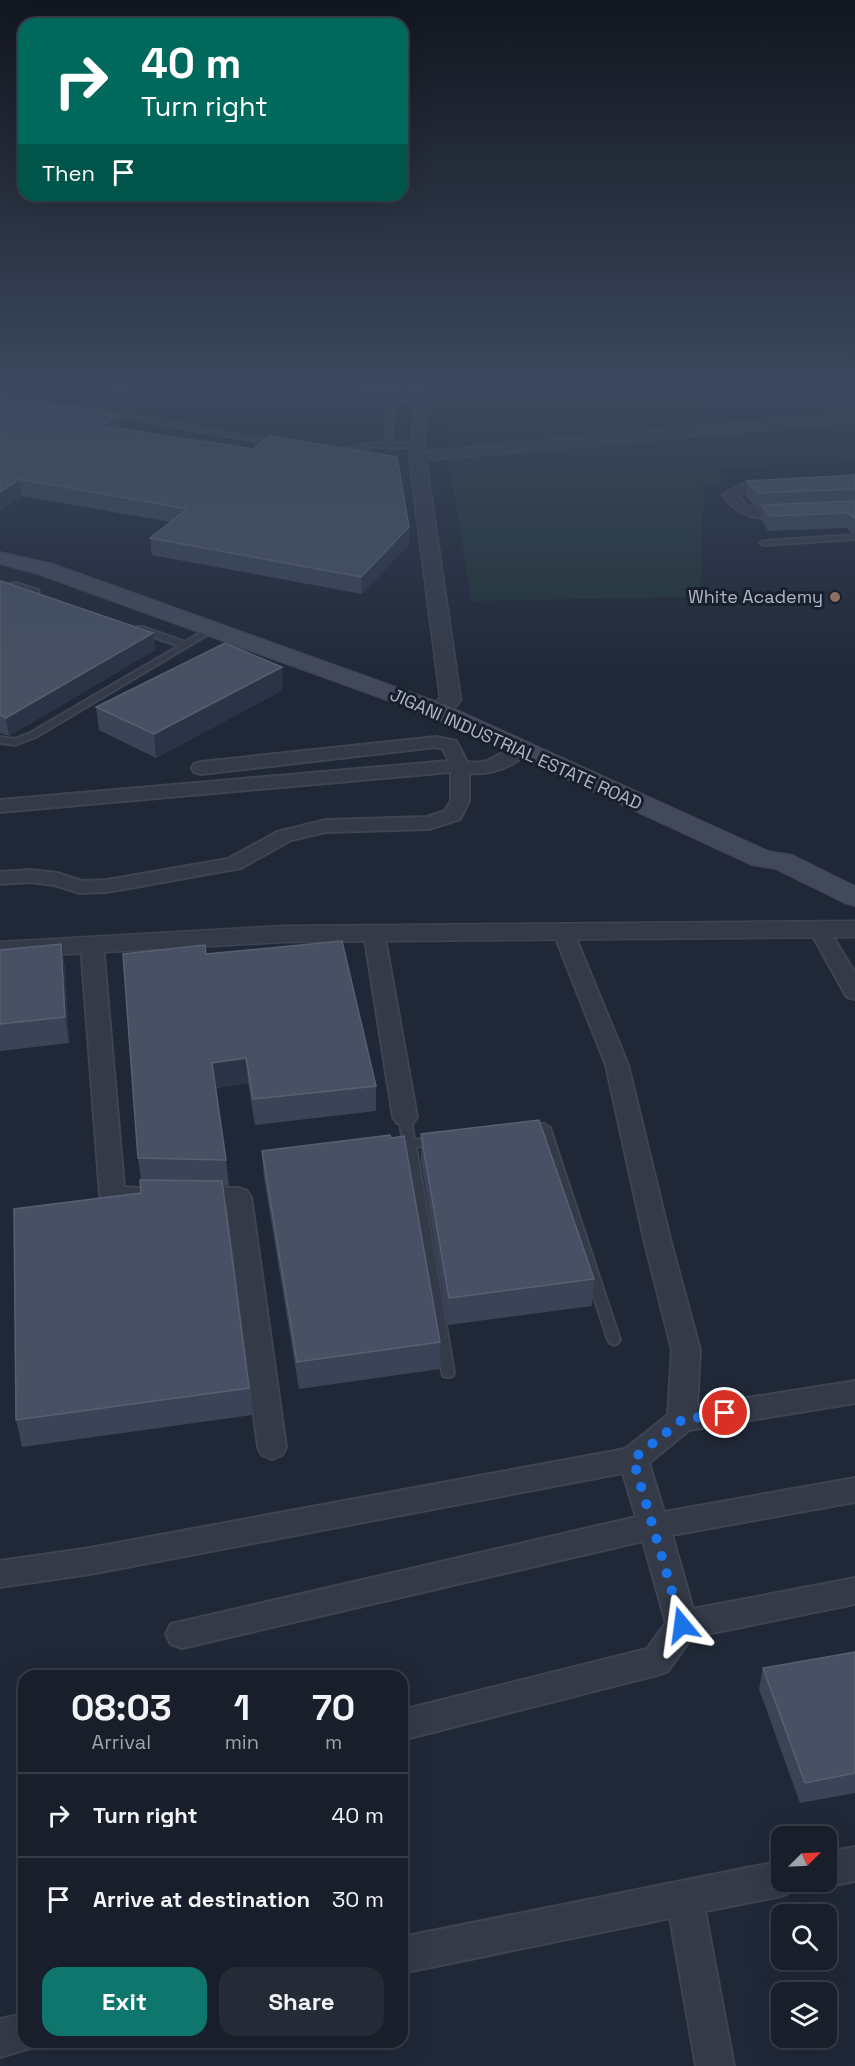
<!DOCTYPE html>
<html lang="en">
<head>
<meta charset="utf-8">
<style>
	:root { --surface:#181e2a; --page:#252b36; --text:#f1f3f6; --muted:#9fa2a8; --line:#363c47; --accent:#0f766e }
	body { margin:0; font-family:"Space Grotesk",sans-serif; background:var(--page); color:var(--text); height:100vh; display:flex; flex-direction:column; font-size:22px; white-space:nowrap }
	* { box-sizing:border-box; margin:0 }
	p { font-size:20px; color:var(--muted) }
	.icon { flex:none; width:33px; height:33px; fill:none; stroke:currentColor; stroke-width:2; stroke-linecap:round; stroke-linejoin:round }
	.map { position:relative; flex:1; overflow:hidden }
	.sheet { position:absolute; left:18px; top:1670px; width:390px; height:378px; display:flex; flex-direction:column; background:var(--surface); border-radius:18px; box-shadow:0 6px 24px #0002,0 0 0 2px var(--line) }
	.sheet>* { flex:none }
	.top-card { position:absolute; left:18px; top:18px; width:390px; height:183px; border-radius:18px; box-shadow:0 6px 24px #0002,0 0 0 2px var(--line); background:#00695c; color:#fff; overflow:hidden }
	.needle { width:39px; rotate:66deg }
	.controls { position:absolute; left:771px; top:1826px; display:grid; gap:12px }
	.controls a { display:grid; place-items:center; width:66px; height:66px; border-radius:12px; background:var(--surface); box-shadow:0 6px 24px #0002,0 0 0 2px var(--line); font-size:30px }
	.pin { position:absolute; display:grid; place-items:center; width:51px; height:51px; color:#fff; margin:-26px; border:3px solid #fff; border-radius:50%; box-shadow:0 2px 6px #0007 }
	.me { position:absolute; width:66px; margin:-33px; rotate:344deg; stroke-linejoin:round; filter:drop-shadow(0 0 4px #0008) }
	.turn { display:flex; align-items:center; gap:21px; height:126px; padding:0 24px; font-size:27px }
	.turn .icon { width:78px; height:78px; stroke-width:2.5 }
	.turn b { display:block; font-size:42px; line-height:51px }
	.then { display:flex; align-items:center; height:57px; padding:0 24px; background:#0003; gap:12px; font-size:22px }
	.eta { display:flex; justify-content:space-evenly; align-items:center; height:102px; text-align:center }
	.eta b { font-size:36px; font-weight:700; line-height:42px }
	.action { display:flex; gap:12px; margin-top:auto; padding:12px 24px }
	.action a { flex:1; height:69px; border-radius:18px; background:var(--accent); color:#fff; font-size:24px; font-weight:700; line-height:69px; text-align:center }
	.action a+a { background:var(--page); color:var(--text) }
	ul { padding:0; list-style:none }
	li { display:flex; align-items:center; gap:18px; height:84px; padding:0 24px; border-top:2px solid var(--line) }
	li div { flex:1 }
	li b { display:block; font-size:22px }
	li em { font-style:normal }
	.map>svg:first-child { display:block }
	.green { fill:#223439 }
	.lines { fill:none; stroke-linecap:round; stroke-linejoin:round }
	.service-casing { stroke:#3d4452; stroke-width:4 }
	.minor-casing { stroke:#3d4452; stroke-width:4 }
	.tertiary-casing { stroke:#3d4452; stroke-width:3 }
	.secondary-casing { stroke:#3d4452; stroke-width:2 }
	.service { fill:#343a48; fill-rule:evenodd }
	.minor { fill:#343a48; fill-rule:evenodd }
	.tertiary { fill:#343a48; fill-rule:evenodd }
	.secondary { fill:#42495b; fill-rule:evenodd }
	.wall { fill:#3b4457 }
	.shaded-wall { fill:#2b3446 }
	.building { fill:#475163; stroke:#576072; stroke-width:1.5 }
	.route { stroke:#1a73e8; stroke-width:10; stroke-dasharray:0 18 }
	.education-dot { fill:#8d6e63; stroke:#19202d; stroke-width:2 }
	.labels { text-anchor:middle; stroke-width:6; stroke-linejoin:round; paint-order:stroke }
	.far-poi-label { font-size:18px; fill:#aeb5c5; stroke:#19202d; text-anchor:end }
	.far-street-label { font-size:18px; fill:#aeb5c5; stroke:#19202d }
</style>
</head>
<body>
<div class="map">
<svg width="855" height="2066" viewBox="0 0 855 2066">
	<rect width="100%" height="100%" fill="#202838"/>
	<g class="green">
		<polygon points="438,388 679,388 711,423 473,448 446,444"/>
		<polygon points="855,425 855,462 722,467 721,484 704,485 700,597 472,601 448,460"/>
	</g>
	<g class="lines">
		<defs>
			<g id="service">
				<polygon points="117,388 124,388 104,408 109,411 281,443 278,445 107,414 98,409 98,407"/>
				<path d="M363,388L369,389L366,399L391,406L394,412L391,443L418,444L421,446L420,447L388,448L374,446L352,453L339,452V450C354,448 369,442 385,443L388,412L386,407L361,401Z"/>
				<polygon points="855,535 855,539 764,545 760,543 764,541"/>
				<polygon points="16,583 38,590 39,592 35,594 15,587 0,589 0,585"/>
				<polygon points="137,627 143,627 185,642 210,627 217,629 36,737 15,745 0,743 0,737 14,739 30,733 179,646 137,631"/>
				<polygon points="405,1113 411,1117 414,1140 435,1137 441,1141 435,1145 416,1147 454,1372 453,1376 448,1377 443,1376 442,1372 405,1148 387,1149 385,1146 387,1143 403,1141 399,1117"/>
				<polygon points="528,1124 544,1124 550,1128 620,1340 618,1343 614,1345 610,1343 608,1340 540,1132 524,1131 522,1128 524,1125"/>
			</g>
			<g id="minor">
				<polygon points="357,388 381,388 415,396 414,388 426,388 428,402 422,459 412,459 410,456 415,404"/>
				<path d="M776,483L781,484L783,487L781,490L746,492L738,496L747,505L756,509L791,508L796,509L798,512L796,515C768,522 740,520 723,495L743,484Z"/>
				<path d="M436,737L456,741L467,762C497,766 497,749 520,744L526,745L529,749C516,767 491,775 469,773V801L460,819L429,829L326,832L291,840L241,868L107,892L80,893L54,885L30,882L0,884V872L30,870L57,873L82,881L107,880L228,859L277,832L326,820L427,817L445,811L451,801V772L0,812V800L449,761L443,749L436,747L201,774L194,772L192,768L194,764L201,762Z"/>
				<polygon points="819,923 826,925 855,973 855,999 847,997 844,992 809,929 812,925"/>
				<polygon points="563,925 570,927 573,931 628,1065 670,1239 700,1350 697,1406 855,1381 855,1403 689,1430 649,1463 664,1512 855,1478 855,1502 672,1535 693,1609 855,1578 855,1604 692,1637 668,1671 657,1675 402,1740 402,1710 647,1649 666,1623 643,1541 182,1648 171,1644 166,1634 171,1624 636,1517 623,1473 90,1574 0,1587 0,1561 90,1548 625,1449 668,1415 672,1350 644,1239 606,1065 553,931 556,927"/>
				<polygon points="374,927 381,929 384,933 417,1117 413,1123 405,1125 397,1123 393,1117 364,933 367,929"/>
				<path d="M92,939L99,941L103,945L124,1187L162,1190L165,1196L162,1202C145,1207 120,1206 103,1201L100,1195L81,945L85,941Z"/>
				<polygon points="195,1187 238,1188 247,1191 251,1197 286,1447 282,1455 272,1459 262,1455 258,1447 227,1205 195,1205 186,1202 183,1196 186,1190"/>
				<polygon points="855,1847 855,1881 826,1887 814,1882 826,1881 826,1852"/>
				<polygon points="782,1861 782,1881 798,1881 795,1890 782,1896 705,1911 734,2066 696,2066 670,1918 402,1973 402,1937"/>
				<polygon points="24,2014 24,2042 39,2042 37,2046 0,2057 0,2019"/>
			</g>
			<g id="tertiary">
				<path d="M855,412V422L426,460L461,700C454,711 442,718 430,714L426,710L440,698L409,456L411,453Z"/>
				<polygon points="855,921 855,937 284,942 0,958 0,942 284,926"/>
			</g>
			<polygon id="secondary" points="0,552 53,564 446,705 768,851 792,855 855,886 855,906 845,903 776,869 752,865 428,715 38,574 0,564"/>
		</defs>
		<use href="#service" class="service-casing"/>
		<use href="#minor" class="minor-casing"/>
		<use href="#tertiary" class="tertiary-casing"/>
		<use href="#secondary" class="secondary-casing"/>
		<use href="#service" class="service"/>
		<use href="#minor" class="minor"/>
		<use href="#tertiary" class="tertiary"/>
		<use href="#secondary" class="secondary"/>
	</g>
	<g class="wall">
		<polygon points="0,395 119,414 120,429 409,544 362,594 152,555 150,538 170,522 22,496 0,510"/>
		<polygon points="855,475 855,533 851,533 847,528 768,531 761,520 762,507 756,508 745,495 747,481"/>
		<polygon points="0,581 153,633 155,650 9,736 0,733"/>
		<polygon points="283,690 156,758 99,730 96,707"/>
		<polygon points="61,944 65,970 69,1043 0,1051 0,950"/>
		<polygon points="206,954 376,1086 376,1111 255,1125 248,1083 216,1088 226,1160 229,1186 223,1185 249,1388 252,1415 22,1447 16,1420 141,1193 141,1180 138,1158"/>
		<polygon points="421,1134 594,1279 592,1306 448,1325 421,1161"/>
		<polygon points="262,1151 440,1342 440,1369 299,1389 264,1178"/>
		<polygon points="855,1652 855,1793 800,1803 759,1689 763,1668"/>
	</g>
	<g class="shaded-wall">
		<polygon points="119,414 120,430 101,426"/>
		<polygon points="19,479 22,496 0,510 0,492"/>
		<polygon points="409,527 409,544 362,594 361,577"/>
		<polygon points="153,633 155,650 9,736 6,718"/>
		<polygon points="282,667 283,690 156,758 154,734"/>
		<polygon points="61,944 65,970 69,1043 65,1017"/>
		<polygon points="246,1058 248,1083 215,1088 212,1063"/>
	</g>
	<g class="building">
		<polygon points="0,395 119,414 101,426 253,449 269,436 397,457 409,527 361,577 150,538 187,509 19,479 0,492"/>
		<polygon points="855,475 855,489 757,493 747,481"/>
		<polygon points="855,501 855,518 854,518 849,513 770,516 762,505"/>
		<polygon points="0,581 1,581 153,633 6,718 0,715"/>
		<polygon points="225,643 282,667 154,734 96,707"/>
		<polygon points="342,941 376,1086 253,1099 246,1058 212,1063 226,1160 138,1158 123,954 205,945 206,954"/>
		<polygon points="61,944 65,1017 0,1024 0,950"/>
		<polygon points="539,1120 594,1279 449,1298 421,1134"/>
		<polygon points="390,1135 391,1138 404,1136 440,1342 297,1362 262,1151"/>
		<polygon points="140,1180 222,1181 249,1388 16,1420 14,1209 141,1193"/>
		<polygon points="855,1652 855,1773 805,1783 763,1668"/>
	</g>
	<linearGradient id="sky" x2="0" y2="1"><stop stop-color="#12161f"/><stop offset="0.57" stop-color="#3c485e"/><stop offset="1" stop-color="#3c485e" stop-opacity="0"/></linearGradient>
	<rect width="855" height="678" fill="url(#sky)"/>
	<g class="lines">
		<polyline class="route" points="682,1625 633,1459 682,1420 725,1413"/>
	</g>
	<circle class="education-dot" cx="835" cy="597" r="6"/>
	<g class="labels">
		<g class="far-poi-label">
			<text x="823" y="603">White Academy</text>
		</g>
		<g class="far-street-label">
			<text transform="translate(516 749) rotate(24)" y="6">JIGANI INDUSTRIAL ESTATE ROAD</text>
		</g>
	</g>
</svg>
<div class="controls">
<a><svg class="needle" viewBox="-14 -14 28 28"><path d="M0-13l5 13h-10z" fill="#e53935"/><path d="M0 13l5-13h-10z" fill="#9fa2a8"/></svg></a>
<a><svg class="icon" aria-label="search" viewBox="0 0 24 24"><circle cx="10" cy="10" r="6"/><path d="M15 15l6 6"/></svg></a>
<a><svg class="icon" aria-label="layers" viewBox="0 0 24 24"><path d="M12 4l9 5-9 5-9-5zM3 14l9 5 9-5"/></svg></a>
</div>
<div class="pin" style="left:725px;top:1413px;background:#d93025"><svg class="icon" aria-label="arrive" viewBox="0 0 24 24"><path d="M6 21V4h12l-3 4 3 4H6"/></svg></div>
<svg class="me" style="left:682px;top:1625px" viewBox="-20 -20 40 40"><path d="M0-17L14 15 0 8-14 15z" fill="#1a73e8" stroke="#fff" stroke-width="4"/></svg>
<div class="top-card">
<div class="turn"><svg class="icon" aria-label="right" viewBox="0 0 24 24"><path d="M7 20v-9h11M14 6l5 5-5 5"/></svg><div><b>40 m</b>Turn right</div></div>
<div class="then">Then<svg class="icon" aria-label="arrive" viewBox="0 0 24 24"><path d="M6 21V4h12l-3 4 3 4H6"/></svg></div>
</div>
<section class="sheet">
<div class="eta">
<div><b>08:03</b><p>Arrival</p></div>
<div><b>1</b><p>min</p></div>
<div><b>70</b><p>m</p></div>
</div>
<ul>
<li><svg class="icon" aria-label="right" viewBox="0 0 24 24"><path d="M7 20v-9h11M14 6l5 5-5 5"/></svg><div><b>Turn right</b></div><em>40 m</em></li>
<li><svg class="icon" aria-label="arrive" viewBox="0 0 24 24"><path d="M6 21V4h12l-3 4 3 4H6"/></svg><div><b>Arrive at destination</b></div><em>30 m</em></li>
</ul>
<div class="action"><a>Exit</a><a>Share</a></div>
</section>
</div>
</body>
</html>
